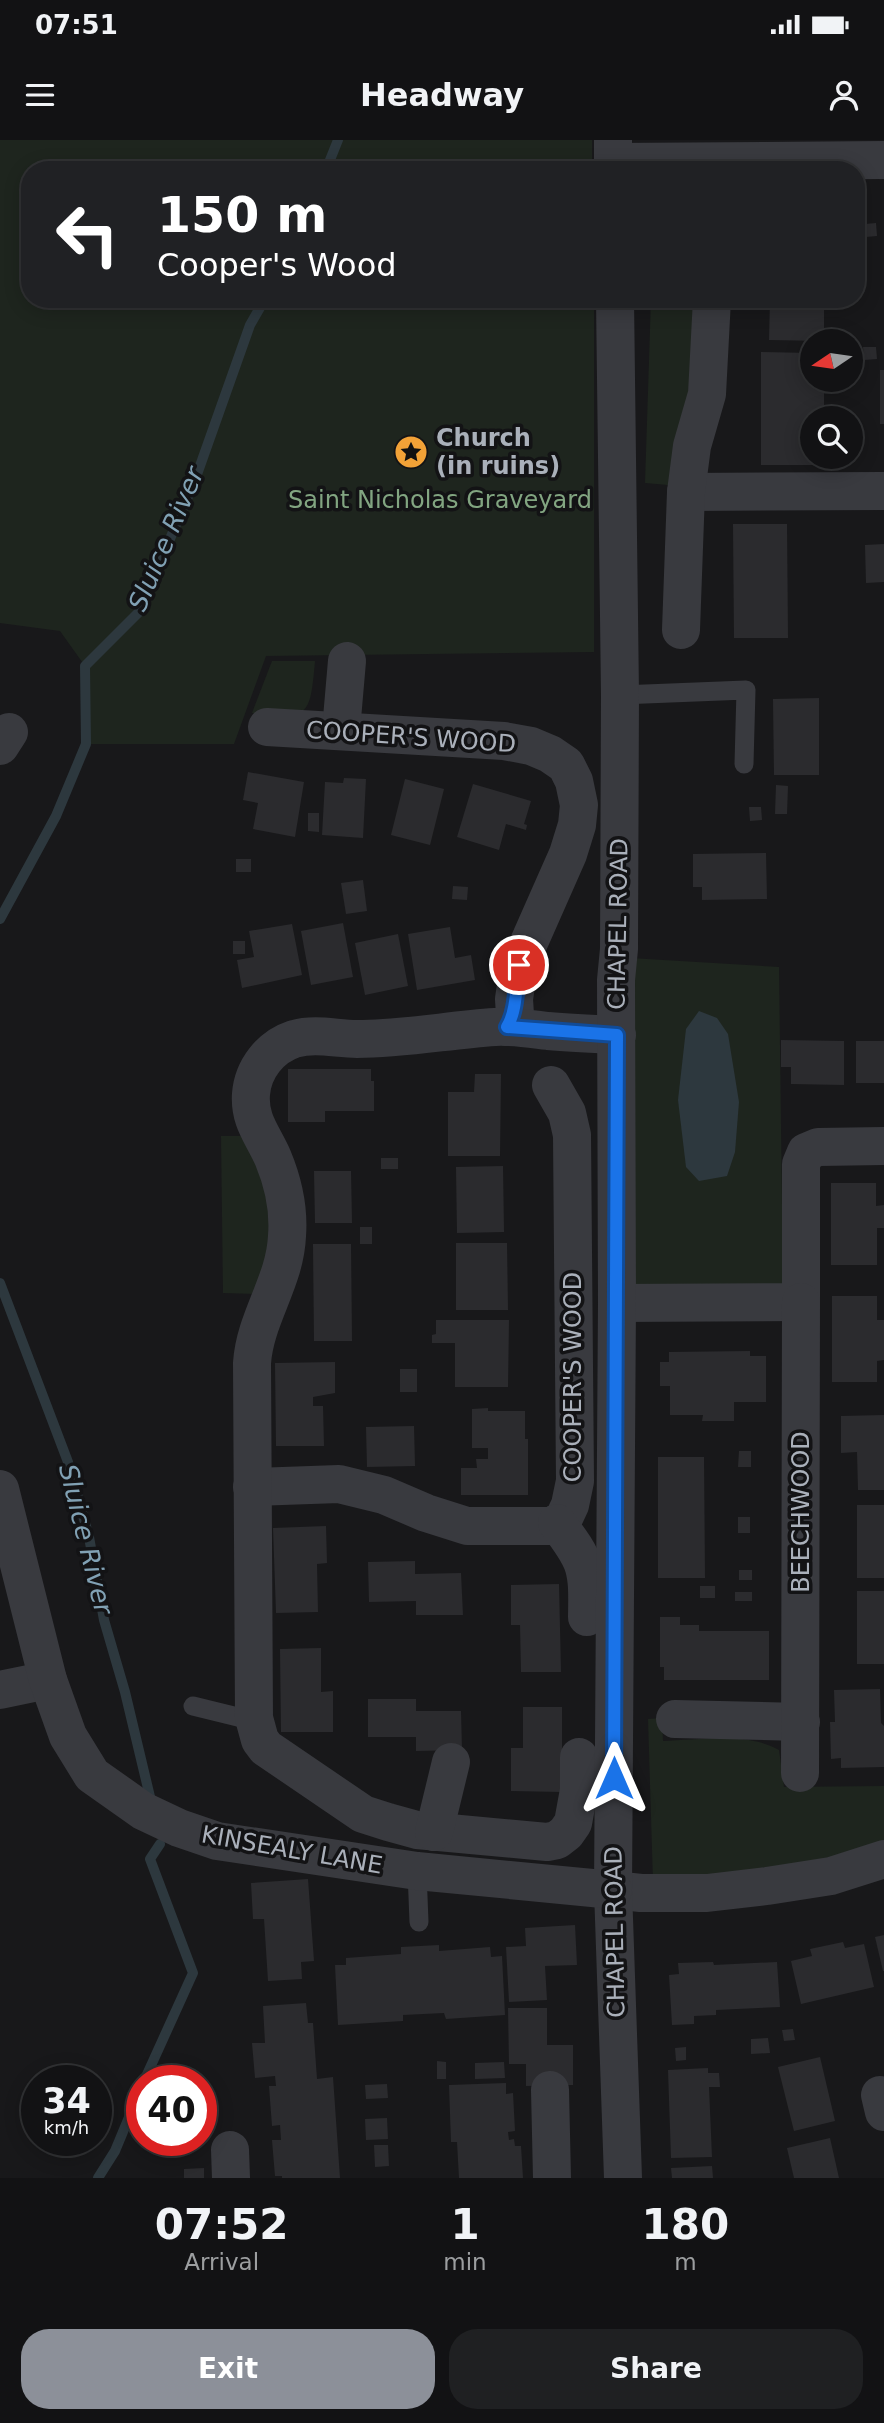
<!DOCTYPE html>
<html lang="en">
<head>
<meta charset="utf-8">
<style>
	:root { --surface:#121214; --page:#1f2022; --text:#f1f3f6; --muted:#9c9ea0; --line:#313234; --accent:#8c9099 }
	body { margin:0; font-family:"DejaVu Sans",sans-serif; background:var(--page); color:var(--text); height:100vh; display:flex; flex-direction:column; font-size:26px; white-space:nowrap }
	* { box-sizing:border-box; margin:0 }
	p { font-size:23px; color:var(--muted) }
	.icon { flex:none; width:38px; height:38px; fill:none; stroke:currentColor; stroke-width:2; stroke-linecap:round; stroke-linejoin:round }
	.map { position:relative; height:2038px; overflow:hidden }
	.details { display:flex; flex-direction:column; background:var(--surface); flex:1 }
	.details>* { flex:none }
	.guide { position:absolute; left:21px; top:21px; width:844px; height:147px; border-radius:28px; box-shadow:0 4px 18px #0003,0 0 0 2px var(--line); background:#202124; color:#fff; overflow:hidden }
	.needle { width:46px; rotate:257deg }
	.buttons { position:absolute; left:800px; top:189px; display:grid; gap:14px }
	.buttons a { display:grid; place-items:center; width:63px; height:63px; border-radius:50%; background:var(--surface); box-shadow:0 4px 18px #0003,0 0 0 2px var(--line); font-size:35px }
	.speed { position:absolute; left:21px; top:1925px; display:flex; gap:14px; font-size:35px; font-weight:700; text-align:center }
	.speed>* { display:grid; place-content:center; width:91px; height:91px; border-radius:50%; background:var(--surface); box-shadow:0 4px 18px #0003,0 0 0 2px var(--line); line-height:1 }
	.speed small { font-size:18px; font-weight:400 }
	.speed .limit { border:10px solid #d22; background:#fff; color:#111 }
	.pin { position:absolute; display:grid; place-items:center; width:60px; height:60px; color:#fff; margin:-30px; border:4px solid #fff; border-radius:50%; box-shadow:0 2px 7px #0007 }
	.me { position:absolute; width:77px; margin:-38px; rotate:0deg; stroke-linejoin:round; filter:drop-shadow(0 0 5px #0008) }
	.turn { display:flex; align-items:center; gap:24px; height:147px; padding:0 21px; font-size:32px }
	.turn .icon { width:91px; height:91px; stroke-width:2.5 }
	.turn b { display:block; font-size:49px; line-height:60px }
	.eta { display:flex; justify-content:space-evenly; align-items:center; height:119px; text-align:center }
	.eta b { font-size:42px; font-weight:700; line-height:49px }
	.cta { display:flex; gap:14px; margin-top:auto; padding:14px 21px }
	.cta a { flex:1; height:80px; border-radius:28px; background:var(--accent); color:#fff; font-size:28px; font-weight:700; line-height:80px; text-align:center }
	.cta a+a { background:var(--page); color:var(--text) }
	.status { display:flex; justify-content:space-between; align-items:center; height:49px; padding:0 35px; background:var(--surface); direction:ltr }
	.status svg { height:19px; fill:currentColor }
	header { display:flex; justify-content:space-between; align-items:center; height:91px; padding:0 21px; background:var(--surface); font-size:32px; font-weight:700 }
	.map>svg:first-child { display:block }
	.green { fill:#1e251e }
	.water { fill:#2d383e }
	.lines { fill:none; stroke-linecap:round; stroke-linejoin:round }
	.stream { stroke:#2d383e; stroke-width:10 }
	.building { fill:#2b2b2e }
	.service { stroke:#393a3f; stroke-width:19 }
	.minor { stroke:#393a3f; stroke-width:38 }
	.tertiary { stroke:#393a3f; stroke-width:38 }
	.route-casing { stroke:#114b97; stroke-width:18 }
	.route { stroke:#1a73e8; stroke-width:12 }
	.labels { text-anchor:middle; stroke-width:7; stroke-linejoin:round; paint-order:stroke }
	.poi-label { font-size:24px; font-weight:bold; fill:#aab0ba; stroke:#131315; text-anchor:start }
	.park-label { font-size:24px; fill:#82a581; stroke:#131315 }
	.street-label { font-size:24px; fill:#aab0ba; stroke:#131315 }
	.water-label { font-size:26px; font-style:italic; fill:#81a1b4; stroke:#131315 }
</style>
</head>
<body>
<div class="status"><b>07:51</b><svg viewBox="0 0 49 12"><path d="M0 12V9h3v3zM5 12V6h3v6zM10 12V3h3v9zM15 12V0h3v12zM26 1h20v11H26zM47 4h2v5h-2z"/></svg></div>
<header><svg class="icon" aria-label="menu" viewBox="0 0 24 24"><path d="M4 6h16M4 12h16M4 18h16"/></svg>Headway<svg class="icon" aria-label="person" viewBox="0 0 24 24"><circle cx="12" cy="8" r="4"/><path d="M4 21q1-7 8-7t8 7"/></svg></header>
<div class="map">
<svg width="884" height="2038" viewBox="0 0 884 2038">
	<rect width="100%" height="100%" fill="#18181a"/>
	<g class="green">
		<polygon points="0,0 592,0 592,30 30,30 30,159 594,159 594,512 266,516 234,604 86,604 85,526 60,491 0,483"/>
		<polygon points="651,159 699,159 697,221 668,345 645,343"/>
		<path d="M272,521H315C310,577 309,580 252,573Z"/>
		<polygon points="630,818 779,827 783,1145 632,1149"/>
		<polygon points="221,996 250,996 278,1075 256,1154 223,1153"/>
		<path d="M662,1578L663,1601C699,1600 748,1592 779,1610L784,1647L884,1646V1703L837,1719L653,1742L648,1579Z"/>
	</g>
	<polygon class="water" points="699,871 717,878 728,894 739,962 735,1012 727,1036 699,1041 686,1027 678,960 686,889"/>
	<g class="lines">
		<g class="stream">
			<polyline points="326,30 338,0"/>
			<polyline points="0,779 56,676 86,604 85,526 139,472 195,340 250,185 265,159"/>
			<polyline points="0,1143 68,1322 89,1397 104,1480 125,1552 151,1661"/>
			<polyline points="144,1941 193,1833 150,1719 160,1704"/>
			<polyline points="98,2038 115,2011 142,1946"/>
		</g>
	</g>
	<g class="building">
		<polygon points="876,83 877,96 866,97 865,84"/>
		<polygon points="770,159 824,159 824,201 769,200"/>
		<polygon points="863,207 876,207 877,219 864,220"/>
		<polygon points="761,212 812,213 812,240 824,240 824,278 812,278 812,317 818,317 818,325 761,325"/>
		<rect x="880" y="230" width="4" height="54"/>
		<polygon points="733,384 787,384 788,498 734,498"/>
		<polygon points="884,404 884,442 866,443 865,405"/>
		<polygon points="819,558 819,635 774,635 773,559"/>
		<polygon points="248,632 304,642 295,697 253,689 258,663 243,660"/>
		<polygon points="344,638 366,639 363,698 322,695 325,642 343,643"/>
		<polygon points="405,639 444,649 430,705 391,695"/>
		<polygon points="473,644 531,661 524,684 527,685 526,690 506,684 499,710 457,697"/>
		<polygon points="776,645 788,646 787,674 775,674"/>
		<polygon points="749,667 761,667 762,680 750,681"/>
		<polygon points="308,673 319,673 319,692 308,691"/>
		<polygon points="766,713 767,759 702,760 702,747 693,747 693,714"/>
		<rect x="236" y="719" width="15" height="13"/>
		<polygon points="363,740 367,771 346,774 341,743"/>
		<polygon points="453,746 468,747 467,760 452,759"/>
		<polygon points="343,783 353,837 311,845 301,791"/>
		<polygon points="292,784 302,835 242,848 237,820 254,817 249,791"/>
		<polygon points="450,787 455,818 471,815 475,840 417,850 408,794"/>
		<polygon points="398,794 408,846 365,855 355,803"/>
		<rect x="233" y="801" width="12" height="13"/>
		<polygon points="781,900 844,901 844,945 791,944 791,927 781,927"/>
		<rect x="856" y="901" width="28" height="42"/>
		<polygon points="288,929 371,929 371,941 374,941 374,971 325,971 325,982 288,982"/>
		<polygon points="475,934 501,934 500,1016 448,1016 448,952 474,952"/>
		<rect x="381" y="1018" width="17" height="11"/>
		<polygon points="503,1026 504,1092 457,1093 456,1027"/>
		<polygon points="314,1031 351,1031 352,1083 315,1083"/>
		<polygon points="831,1043 876,1043 876,1066 884,1065 884,1088 877,1088 877,1125 831,1125"/>
		<rect x="360" y="1087" width="12" height="17"/>
		<polygon points="456,1103 507,1103 508,1170 456,1170"/>
		<polygon points="313,1104 351,1104 352,1201 314,1201"/>
		<polygon points="832,1156 877,1156 877,1180 884,1180 884,1220 877,1221 877,1242 832,1242"/>
		<polygon points="436,1180 509,1180 508,1247 455,1247 455,1203 432,1203 432,1195 436,1194"/>
		<polygon points="750,1211 750,1216 766,1216 766,1262 734,1262 734,1281 702,1281 703,1275 670,1275 670,1246 660,1246 660,1222 669,1222 669,1212"/>
		<polygon points="335,1222 335,1253 313,1257 313,1266 323,1266 324,1306 276,1306 275,1223"/>
		<rect x="400" y="1229" width="17" height="23"/>
		<polygon points="488,1268 488,1271 525,1271 525,1299 528,1299 528,1355 461,1355 461,1328 477,1328 476,1319 488,1319 488,1308 472,1308 472,1269"/>
		<polygon points="884,1275 884,1350 858,1350 857,1312 841,1313 841,1276"/>
		<polygon points="414,1286 415,1326 367,1327 366,1287"/>
		<polygon points="739,1311 751,1311 751,1327 738,1327"/>
		<polygon points="658,1317 704,1317 705,1438 658,1438"/>
		<rect x="857" y="1365" width="27" height="73"/>
		<rect x="738" y="1377" width="12" height="16"/>
		<polygon points="326,1386 327,1423 317,1424 318,1472 276,1473 273,1388"/>
		<polygon points="415,1421 415,1434 461,1433 463,1475 416,1475 416,1461 369,1462 368,1422"/>
		<rect x="739" y="1430" width="13" height="10"/>
		<polygon points="559,1444 561,1532 521,1532 520,1485 511,1485 511,1445"/>
		<rect x="700" y="1446" width="15" height="12"/>
		<rect x="857" y="1451" width="27" height="73"/>
		<rect x="735" y="1452" width="17" height="9"/>
		<polygon points="660,1477 680,1477 680,1485 699,1485 699,1491 769,1491 769,1540 664,1540 664,1527 660,1527"/>
		<polygon points="321,1508 321,1552 333,1551 333,1592 281,1592 280,1509"/>
		<polygon points="880,1549 881,1583 884,1586 884,1627 841,1628 841,1618 831,1619 830,1582 835,1582 834,1550"/>
		<polygon points="368,1559 416,1559 416,1571 461,1571 462,1610 416,1611 416,1597 368,1597"/>
		<polygon points="523,1567 562,1567 562,1652 511,1651 511,1608 523,1608"/>
		<polygon points="308,1739 314,1821 301,1822 302,1839 268,1841 264,1779 253,1779 251,1743"/>
		<polygon points="575,1785 577,1825 545,1826 547,1860 509,1862 506,1807 526,1806 525,1788"/>
		<polygon points="884,1795 884,1831 883,1831 875,1797"/>
		<polygon points="843,1802 845,1808 864,1804 874,1847 801,1864 791,1821 812,1816 810,1809"/>
		<polygon points="439,1805 439,1811 490,1807 491,1817 502,1816 505,1875 446,1879 444,1873 403,1875 403,1881 338,1885 335,1825 346,1825 346,1818 401,1814 401,1807"/>
		<polygon points="713,1822 714,1825 777,1822 780,1867 716,1870 716,1875 694,1876 694,1884 672,1885 669,1835 679,1834 678,1823"/>
		<polygon points="306,1863 308,1883 313,1883 317,1939 333,1937 340,2038 282,2038 282,2036 275,2036 272,2000 281,2000 280,1985 272,1986 269,1946 276,1946 275,1936 255,1938 252,1903 265,1903 263,1866"/>
		<polygon points="508,1868 547,1868 547,1905 573,1905 573,1945 526,1946 526,1924 509,1924"/>
		<polygon points="793,1889 795,1900 784,1901 782,1890"/>
		<polygon points="768,1898 770,1913 751,1914 751,1899"/>
		<polygon points="686,1907 686,1920 676,1921 675,1908"/>
		<polygon points="820,1917 835,1981 794,1991 778,1927"/>
		<polygon points="437,1921 446,1922 446,1939 437,1939"/>
		<polygon points="504,1922 505,1938 475,1939 475,1923"/>
		<polygon points="708,1928 708,1933 719,1933 720,1947 709,1947 712,2017 671,2018 668,1930"/>
		<polygon points="506,1943 506,1954 513,1953 515,1991 508,1992 509,2000 514,1999 515,2006 521,2006 523,2038 459,2038 457,2002 451,2002 449,1945"/>
		<polygon points="387,1944 388,1958 366,1959 365,1945"/>
		<polygon points="387,1978 388,1999 366,2000 365,1979"/>
		<polygon points="830,1998 839,2038 794,2038 787,2008"/>
		<polygon points="374,2005 388,2005 389,2026 375,2027"/>
		<polygon points="712,2026 713,2038 672,2038 671,2028"/>
		<polygon points="204,2028 204,2038 184,2038 184,2029"/>
	</g>
	<g class="lines">
		<g class="service">
			<polyline points="620,555 746,550 744,624"/>
			<polyline points="193,1566 246,1579 254,1585"/>
			<polyline points="417,1731 419,1782"/>
		</g>
		<g class="minor">
			<polyline points="613,22 884,20"/>
			<polyline points="686,352 884,351"/>
			<polyline points="681,490 686,352 692,306 707,254 712,159"/>
			<polyline points="267,587 504,601 531,606 550,614 566,625 574,641 579,665 577,685 568,714 519,825 514,859 515,875 507,887"/>
			<polyline points="341,590 347,521"/>
			<polyline points="0,606 9,592"/>
			<polyline points="617,1163 801,1162 801,1024 806,1012 818,1007 884,1006"/>
			<polyline points="252,1347 339,1344 384,1355 426,1373 467,1386 551,1386 563,1380 570,1365 575,1341 572,995 567,973 551,945"/>
			<path d="M557,1383C587,1422 588,1428 587,1477"/>
			<polyline points="0,1550 48,1540"/>
			<polyline points="675,1579 801,1582"/>
			<path d="M579,1617V1650L573,1683L566,1693L557,1700L547,1702L417,1690L388,1682L363,1674L266,1608L260,1600L254,1578L252,1223C255,1178 285,1142 287,1096C289,1070 283,1042 273,1018C263,995 249,981 251,954C253,929 270,907 294,899C316,893 336,899 357,899C404,899 449,890 495,887C513,886 531,889 548,891C571,893 594,894 617,895"/>
			<polyline points="800,1633 801,1162"/>
			<polyline points="434,1692 451,1622"/>
			<polyline points="613,1750 641,1753 707,1753 767,1746 831,1736 884,1719"/>
			<polyline points="550,1950 552,2038"/>
			<polyline points="880,1955 884,1972"/>
			<polyline points="230,2010 231,2038"/>
		</g>
		<g class="tertiary">
			<polyline points="613,0 613,30"/>
			<polyline points="615,159 620,555 619,809 616,840 617,1163 613,1750 623,2038"/>
			<polyline points="0,1349 48,1540 68,1596 92,1635 143,1671 179,1688 217,1701 417,1731 613,1750"/>
		</g>
	</g>
	<g class="lines">
		<defs>
			<path id="route" d="M519,825C516,845 517,871 507,887L617,895L614,1638"/>
		</defs>
		<use href="#route" class="route-casing"/>
		<use href="#route" class="route"/>
	</g>
	<defs>
		<symbol id="sight-disc" viewBox="-11 -11 22 22"><circle r="9.5" fill="#f2a237" stroke="#131315"/><path d="M0-6L1.8-2.2L6-1.7L2.9 1.2L3.7 5.4L0 3.3L-3.7 5.4L-2.9 1.2L-6-1.7L-1.8-2.2Z" fill="#111"/></symbol>
	</defs>
	<g fill-rule="evenodd">
		<use href="#sight-disc" x="392" y="293" width="38" height="38"/>
	</g>
	<g class="labels">
		<g class="poi-label">
			<text x="436" y="306">Church<tspan x="436" dy="28">(in ruins)</tspan></text>
		</g>
		<g class="park-label">
			<text x="440" y="368">Saint Nicholas Graveyard</text>
		</g>
		<g class="street-label">
			<text transform="translate(411 597) rotate(4)" y="8">COOPER'S WOOD</text>
			<text transform="translate(618 784) rotate(-89)" y="8">CHAPEL ROAD</text>
			<text transform="translate(573 1237) rotate(-90)" y="8">COOPER'S WOOD</text>
			<text transform="translate(801 1372) rotate(-90)" y="8">BEECHWOOD</text>
			<text transform="translate(292 1710) rotate(10)" y="8">KINSEALY LANE</text>
			<text transform="translate(615 1792) rotate(-91)" y="8">CHAPEL ROAD</text>
		</g>
		<g class="water-label">
			<text transform="translate(166 399) rotate(-67)" y="9">Sluice River</text>
			<text transform="translate(86 1399) rotate(76)" y="9">Sluice River</text>
		</g>
	</g>
</svg>
<div class="buttons">
<a><svg class="needle" viewBox="-14 -14 28 28"><path d="M0-13l5 13h-10z" fill="#e53935"/><path d="M0 13l5-13h-10z" fill="#9c9ea0"/></svg></a>
<a><svg class="icon" aria-label="search" viewBox="0 0 24 24"><circle cx="10" cy="10" r="6"/><path d="M15 15l6 6"/></svg></a>
</div>
<div class="speed"><div>34<small>km/h</small></div><div class="limit">40</div></div>
<div class="pin" style="left:519px;top:825px;background:#d93025"><svg class="icon" aria-label="arrive" viewBox="0 0 24 24"><path d="M6 21V4h12l-3 4 3 4H6"/></svg></div>
<svg class="me" style="left:614px;top:1638px" viewBox="-20 -20 40 40"><path d="M0-17L14 15 0 8-14 15z" fill="#1a73e8" stroke="#fff" stroke-width="4"/></svg>
<div class="guide">
<div class="turn"><svg class="icon" aria-label="left" viewBox="0 0 24 24"><path d="M17 20v-9H6M10 6l-5 5 5 5"/></svg><div><b>150 m</b>Cooper's Wood</div></div>
</div>
</div>
<section class="details">
<div class="eta">
<div><b>07:52</b><p>Arrival</p></div>
<div><b>1</b><p>min</p></div>
<div><b>180</b><p>m</p></div>
</div>
<div class="cta"><a>Exit</a><a>Share</a></div>
</section>
</body>
</html>
